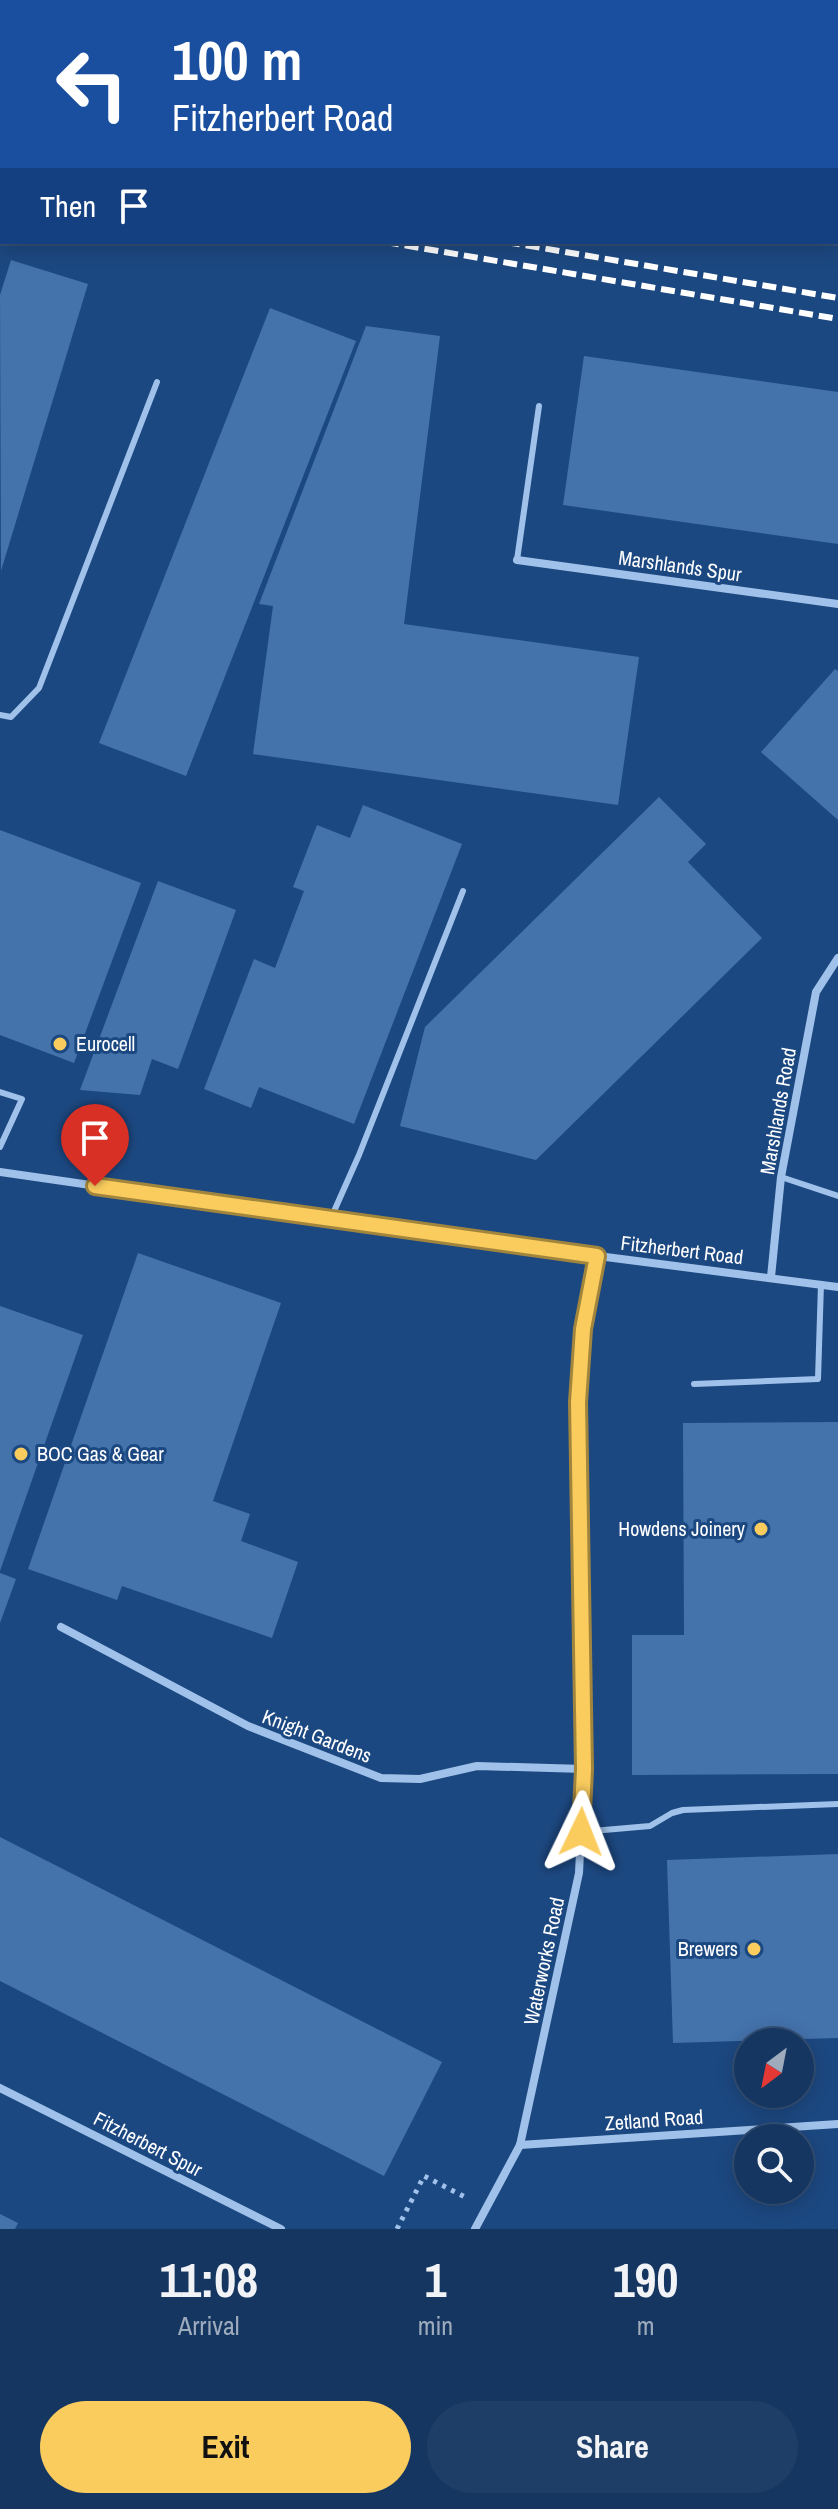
<!DOCTYPE html>
<html lang="en">
<head>
<meta charset="utf-8">
<style>
	:root { --surface:#153661; --page:#1e3e67; --text:#f1f3f6; --muted:#9dabbd; --line:#345076; --accent:#facc5e }
	body { margin:0; font-family:"Archivo Narrow",sans-serif; background:var(--page); color:var(--text); height:100vh; display:flex; flex-direction:column; font-size:30px; white-space:nowrap }
	* { box-sizing:border-box; margin:0 }
	p { font-size:26px; color:var(--muted) }
	.icon { flex:none; width:44px; height:44px; fill:none; stroke:currentColor; stroke-width:2; stroke-linecap:round; stroke-linejoin:round }
	.map { position:relative; height:2229px; overflow:hidden }
	.panel { display:flex; flex-direction:column; background:var(--surface); flex:1 }
	.panel>* { flex:none }
	.banner { position:absolute; left:0px; top:0px; width:838px; height:244px; box-shadow:0 4px 20px #0003,0 0 0 2px var(--line); background:#1a4fa0; color:#fff; overflow:hidden }
	.needle { width:52px; rotate:212deg }
	.buttons { position:absolute; left:734px; top:2028px; display:grid; gap:16px }
	.buttons a { display:grid; place-items:center; width:80px; height:80px; border-radius:50%; background:var(--surface); box-shadow:0 4px 20px #0003,0 0 0 2px var(--line); font-size:40px }
	.pin { position:absolute; display:grid; place-items:center; width:68px; height:68px; color:#fff; margin:-82px -34px; border-radius:50% 50% 50% 0; rotate:-45deg; box-shadow:0 0 8px #0007 }
	.pin .icon { rotate:45deg }
	.me { position:absolute; width:88px; margin:-44px; rotate:2deg; stroke-linejoin:round; filter:drop-shadow(0 0 6px #0008) }
	.turn { display:flex; align-items:center; gap:28px; height:168px; padding:0 40px; font-size:36px }
	.turn .icon { width:104px; height:104px; stroke-width:2.5 }
	.turn b { display:block; font-size:56px; line-height:68px }
	.then { display:flex; align-items:center; height:76px; padding:0 40px; background:#0003; gap:16px; font-size:30px }
	.eta { display:flex; justify-content:space-evenly; align-items:center; height:136px; text-align:center }
	.eta b { font-size:48px; font-weight:700; line-height:56px }
	.primary-button { display:flex; gap:16px; margin-top:auto; padding:16px 40px }
	.primary-button a { flex:1; height:92px; border-radius:48px; background:var(--accent); color:#111; font-size:32px; font-weight:700; line-height:92px; text-align:center }
	.primary-button a+a { background:var(--page); color:var(--text) }
	.map>svg:first-child { display:block }
	.green { fill:#2f62a0 }
	.building { fill:#4472ab }
	.lines { fill:none; stroke-linecap:round; stroke-linejoin:round }
	.path { stroke:#a0c2ea; stroke-width:5; stroke-dasharray:4 6; stroke-linecap:butt }
	.service { stroke:#a0c2ea; stroke-width:6 }
	.minor { stroke:#a0c2ea; stroke-width:8 }
	.rail { stroke:#fff; stroke-width:6; stroke-dasharray:14 6; stroke-linecap:butt }
	.route-casing { stroke:#a2853d; stroke-width:20 }
	.route { stroke:#facc5e; stroke-width:14 }
	.poi-dot { fill:#facc5e; stroke:#1c4881; stroke-width:3 }
	.labels { text-anchor:middle; stroke-width:6; stroke-linejoin:round; paint-order:stroke }
	.street-label { font-size:20px; fill:#fff; stroke:#1c4881 }
	.poi-label { font-size:20px; fill:#fff; stroke:#1c4881; text-anchor:start }
</style>
</head>
<body>
<div class="map">
<svg width="838" height="2229" viewBox="0 0 838 2229">
	<rect width="100%" height="100%" fill="#1c4881"/>
	<polygon class="green" points="0,0 838,0 838,217 836,2 2,2 2,74"/>
	<g class="building">
		<polygon points="11,260 88,284 1,571 0,295"/>
		<polygon points="270,308 356,341 186,776 99,743"/>
		<polygon points="366,326 440,336 404,624 639,657 618,805 253,754 273,606 259,604"/>
		<polygon points="584,356 838,392 838,544 563,505"/>
		<polygon points="835,669 838,671 838,820 761,752"/>
		<polygon points="659,797 706,844 688,862 762,938 536,1160 400,1126 425,1027"/>
		<polygon points="363,805 462,844 354,1124 259,1087 251,1108 204,1089 254,959 275,968 304,891 293,887 317,825 350,838"/>
		<polygon points="0,830 141,883 74,1063 0,1035"/>
		<polygon points="158,881 236,910 178,1069 152,1059 140,1095 80,1090"/>
		<polygon points="138,1253 281,1303 213,1501 250,1514 241,1541 298,1562 272,1638 122,1586 117,1600 28,1569"/>
		<polygon points="0,1306 83,1335 0,1571"/>
		<polygon points="838,1422 838,1774 632,1775 632,1635 684,1635 683,1423"/>
		<polygon points="0,1573 16,1579 0,1623"/>
		<polygon points="0,1837 442,2062 384,2176 0,1981"/>
		<polygon points="838,1854 838,2038 673,2043 667,1860"/>
		<polygon points="0,2214 18,2223 15,2229 0,2229"/>
	</g>
	<g class="lines">
		<polyline class="path" points="397,2229 424,2176 467,2198"/>
		<g class="service">
			<polyline points="0,26 2,27"/>
			<polyline points="836,185 838,185"/>
			<polyline points="517,560 539,406"/>
			<polyline points="0,715 11,717 39,688 157,382"/>
			<polyline points="0,1092 22,1099 0,1147"/>
			<polyline points="781,1177 838,1196"/>
			<polyline points="331,1218 359,1155 463,891"/>
			<polyline points="694,1384 818,1379 821,1284"/>
			<polyline points="581,1832 650,1826 672,1813 683,1810 838,1804"/>
		</g>
		<g class="minor">
			<polyline points="517,560 838,604"/>
			<polyline points="0,1172 451,1237 838,1287"/>
			<polyline points="771,1277 781,1177 816,992 838,958"/>
			<polyline points="61,1627 248,1726 381,1778 420,1779 477,1766 584,1769"/>
			<polyline points="0,2088 281,2229"/>
			<polyline points="520,2145 838,2124"/>
			<polyline points="475,2229 520,2145 579,1873 584,1769 578,1402 583,1329 597,1256"/>
		</g>
		<g class="rail">
			<polyline points="0,157 2,157"/>
			<polyline points="0,177 2,177"/>
			<polyline points="385,242 838,319"/>
			<polyline points="506,242 838,298"/>
		</g>
	</g>
	<g class="lines">
		<defs>
			<polyline id="route" points="95,1186 597,1256 583,1329 578,1402 584,1769 581,1832"/>
		</defs>
		<use href="#route" class="route-casing"/>
		<use href="#route" class="route"/>
	</g>
	<g class="poi-dot">
		<circle cx="60" cy="1044" r="8"/>
		<circle cx="21" cy="1454" r="8"/>
		<circle cx="761" cy="1529" r="8"/>
		<circle cx="754" cy="1949" r="8"/>
	</g>
	<g class="labels">
		<g class="street-label">
			<text transform="translate(680 566) rotate(8)" y="7">Marshlands Spur</text>
			<text transform="translate(778 1111) rotate(-80)" y="7">Marshlands Road</text>
			<text transform="translate(682 1250) rotate(7)" y="7">Fitzherbert Road</text>
			<text transform="translate(317 1736) rotate(21)" y="7">Knight Gardens</text>
			<text transform="translate(544 1961) rotate(-78)" y="7">Waterworks Road</text>
			<text transform="translate(654 2120) rotate(-4)" y="7">Zetland Road</text>
			<text transform="translate(148 2144) rotate(27)" y="7">Fitzherbert Spur</text>
		</g>
		<g class="poi-label">
			<text x="76" y="1051">Eurocell</text>
			<text x="37" y="1461">BOC Gas &amp; Gear</text>
			<text x="745" y="1536" text-anchor="end">Howdens Joinery</text>
			<text x="738" y="1956" text-anchor="end">Brewers</text>
		</g>
	</g>
</svg>
<div class="buttons">
<a><svg class="needle" viewBox="-14 -14 28 28"><path d="M0-13l5 13h-10z" fill="#e53935"/><path d="M0 13l5-13h-10z" fill="#9dabbd"/></svg></a>
<a><svg class="icon" aria-label="search" viewBox="0 0 24 24"><circle cx="10" cy="10" r="6"/><path d="M15 15l6 6"/></svg></a>
</div>
<div class="pin" style="left:95px;top:1186px;background:#d93025"><svg class="icon" aria-label="arrive" viewBox="0 0 24 24"><path d="M6 21V4h12l-3 4 3 4H6"/></svg></div>
<svg class="me" style="left:581px;top:1832px" viewBox="-20 -20 40 40"><path d="M0-17L14 15 0 8-14 15z" fill="#facc5e" stroke="#fff" stroke-width="4"/></svg>
<div class="banner">
<div class="turn"><svg class="icon" aria-label="left" viewBox="0 0 24 24"><path d="M17 20v-9H6M10 6l-5 5 5 5"/></svg><div><b>100 m</b>Fitzherbert Road</div></div>
<div class="then">Then<svg class="icon" aria-label="arrive" viewBox="0 0 24 24"><path d="M6 21V4h12l-3 4 3 4H6"/></svg></div>
</div>
</div>
<section class="panel">
<div class="eta">
<div><b>11:08</b><p>Arrival</p></div>
<div><b>1</b><p>min</p></div>
<div><b>190</b><p>m</p></div>
</div>
<div class="primary-button"><a>Exit</a><a>Share</a></div>
</section>
</body>
</html>
